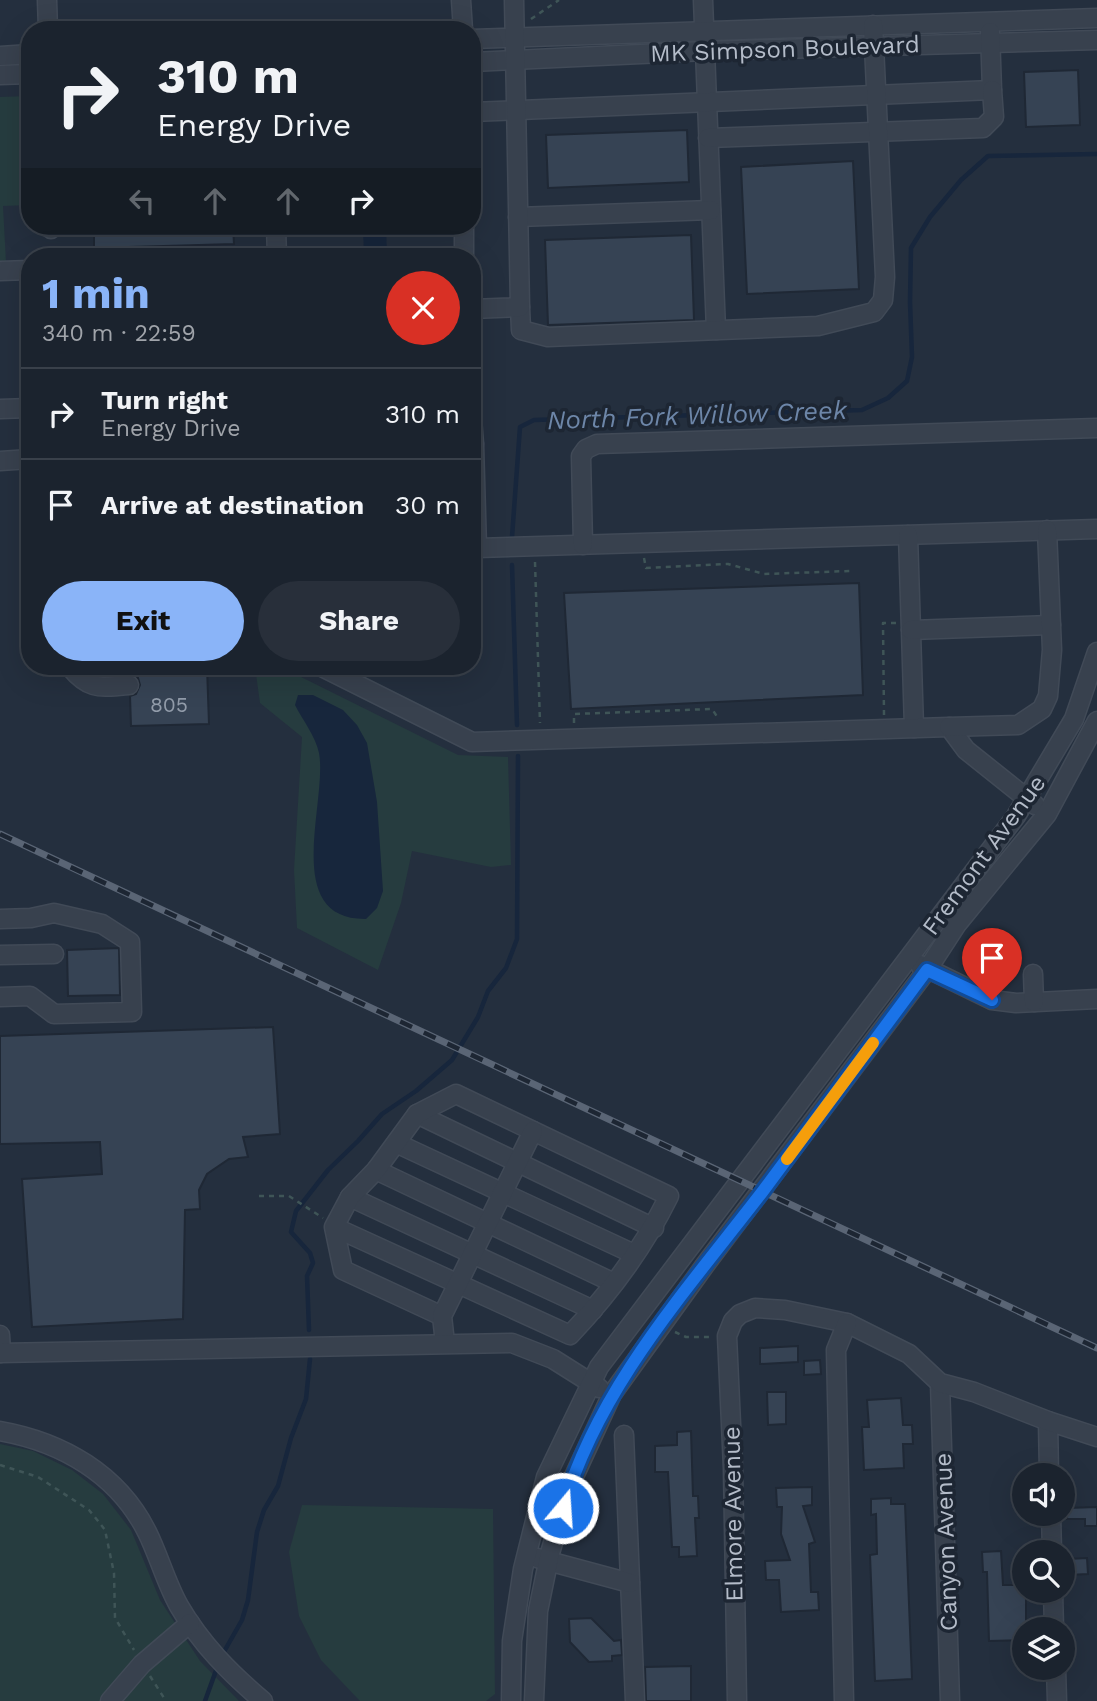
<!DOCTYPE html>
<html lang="en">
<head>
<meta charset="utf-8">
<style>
	:root { --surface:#1b232e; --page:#282f3a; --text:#f1f3f6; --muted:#a0a4aa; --line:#39404a; --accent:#8ab4f8 }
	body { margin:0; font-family:"Work Sans",sans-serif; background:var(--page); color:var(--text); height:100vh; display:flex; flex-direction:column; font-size:26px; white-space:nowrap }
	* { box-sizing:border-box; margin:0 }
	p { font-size:23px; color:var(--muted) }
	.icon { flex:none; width:38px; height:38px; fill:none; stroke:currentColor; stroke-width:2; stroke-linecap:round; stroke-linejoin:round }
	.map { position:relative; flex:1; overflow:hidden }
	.sheet { position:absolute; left:21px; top:248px; width:460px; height:427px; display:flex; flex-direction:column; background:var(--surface); border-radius:28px; box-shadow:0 7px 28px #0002,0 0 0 2px var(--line) }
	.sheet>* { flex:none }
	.banner { position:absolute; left:21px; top:21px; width:460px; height:214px; border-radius:28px; box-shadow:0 7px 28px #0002,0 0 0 2px var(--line); background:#1b232e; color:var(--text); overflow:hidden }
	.tools { position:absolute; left:1012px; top:1463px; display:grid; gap:14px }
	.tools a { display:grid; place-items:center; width:63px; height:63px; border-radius:50%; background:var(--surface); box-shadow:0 7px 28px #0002,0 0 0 2px var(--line); font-size:35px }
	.pin { position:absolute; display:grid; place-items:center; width:60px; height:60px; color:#fff; margin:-72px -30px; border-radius:50% 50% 50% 0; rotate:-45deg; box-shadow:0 0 7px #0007 }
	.pin .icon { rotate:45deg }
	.me { position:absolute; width:77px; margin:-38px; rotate:18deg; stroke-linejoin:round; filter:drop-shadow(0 0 5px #0008) }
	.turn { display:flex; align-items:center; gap:24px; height:147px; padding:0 21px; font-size:32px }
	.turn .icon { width:91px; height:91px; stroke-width:2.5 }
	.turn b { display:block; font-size:49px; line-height:60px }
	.lanes { display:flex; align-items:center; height:66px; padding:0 21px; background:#0003; justify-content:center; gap:35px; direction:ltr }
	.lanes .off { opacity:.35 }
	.round { display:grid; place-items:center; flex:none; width:74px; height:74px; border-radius:37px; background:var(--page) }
	.headline { display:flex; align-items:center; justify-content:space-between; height:119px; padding:0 21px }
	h1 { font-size:42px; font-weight:700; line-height:52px; color:var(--accent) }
	.cta { display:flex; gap:14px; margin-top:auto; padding:14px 21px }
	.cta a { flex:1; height:80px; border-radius:42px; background:var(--accent); color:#111; font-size:28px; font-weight:700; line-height:80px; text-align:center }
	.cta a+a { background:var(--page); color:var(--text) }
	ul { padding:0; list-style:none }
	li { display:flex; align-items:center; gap:21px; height:91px; padding:0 21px; border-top:2px solid var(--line) }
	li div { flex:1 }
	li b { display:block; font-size:26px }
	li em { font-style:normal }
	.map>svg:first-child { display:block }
	.green { fill:#263c3f }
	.water { fill:#17263c }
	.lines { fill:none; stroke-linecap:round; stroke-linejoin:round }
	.stream { stroke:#17263c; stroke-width:4.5 }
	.building { fill:#364354; stroke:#1f2835; stroke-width:2 }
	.minor-casing { stroke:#414a57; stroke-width:21 }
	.path { stroke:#3f5557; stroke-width:2.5; stroke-dasharray:5 5; stroke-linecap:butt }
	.minor { stroke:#38414e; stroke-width:18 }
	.rail-casing { stroke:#5a6575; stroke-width:7 }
	.rail { stroke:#1d2633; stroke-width:4.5; stroke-dasharray:13; stroke-linecap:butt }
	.route-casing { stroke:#114b97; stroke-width:18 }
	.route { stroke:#1a73e8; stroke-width:12 }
	.slow { stroke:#f59e0b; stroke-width:12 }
	.labels { text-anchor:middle; stroke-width:7; stroke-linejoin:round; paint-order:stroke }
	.number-label { font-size:21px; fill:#929caa }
	.street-label { font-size:24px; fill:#b4bcc9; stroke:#1d2633 }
	.water-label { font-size:26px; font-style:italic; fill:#6d86a8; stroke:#1d2633 }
</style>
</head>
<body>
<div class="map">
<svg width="1097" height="1701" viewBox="0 0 1097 1701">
	<rect width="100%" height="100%" fill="#242f3e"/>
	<g class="green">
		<polygon points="30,96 30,205 3,206 6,262 0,262 0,97"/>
		<polygon points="255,667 281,667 458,755 508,757 511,865 491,867 412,851 401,903 378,970 297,928 294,870 302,737 260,703"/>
		<polygon points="0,1444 33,1451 72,1470 103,1494 131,1530 160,1600 200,1661 239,1701 0,1701"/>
		<polygon points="302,1505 493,1509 495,1694 486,1701 360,1701 321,1660 299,1616 289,1552"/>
	</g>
	<g class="water">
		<polygon points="363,226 386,226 387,257 364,257"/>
		<path d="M298,695H313L343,710L357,725L367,743L377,802L383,891L377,908L366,919C280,920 328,801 319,753C316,737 302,719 295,705Z"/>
	</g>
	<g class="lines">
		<g class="stream">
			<polyline points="512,537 520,427 534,420 862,410 888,398 907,381 912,357 910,302 911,248 930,217 961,180 988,156 1097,154"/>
			<polyline points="512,565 517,725"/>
			<polyline points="309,1330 307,1276 313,1263 310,1253 291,1232 296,1211 328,1170 358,1141 382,1114 416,1091 452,1060 478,1017 488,991 506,968 517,939 518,756"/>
			<polyline points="221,1657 242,1620 248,1600 257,1532 264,1510 278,1486 291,1438 306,1399 310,1359"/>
			<polyline points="205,1701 218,1665"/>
		</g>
	</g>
	<g class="building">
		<polygon points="1078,70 1080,125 1026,127 1024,72"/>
		<polygon points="687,130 689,182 548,188 546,135"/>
		<polygon points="853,161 859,289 747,294 741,167"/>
		<polygon points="94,226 233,226 234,244 94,248"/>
		<polygon points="691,235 694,320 548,325 545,240"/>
		<polygon points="859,583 863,695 571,709 564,593"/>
		<polygon points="129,667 207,667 209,724 131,726 130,696 136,694 140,685 138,678 129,674"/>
		<polygon points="119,948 120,995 68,996 67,950"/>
		<polygon points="273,1027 280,1134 243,1137 248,1157 229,1159 207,1174 199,1190 200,1209 185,1210 183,1319 32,1327 22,1179 102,1174 100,1142 0,1144 0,1036"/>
		<polygon points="798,1346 798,1362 760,1364 760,1348"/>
		<polygon points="820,1360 821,1374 804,1375 804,1361"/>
		<polygon points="767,1392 786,1392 786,1424 768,1425"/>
		<polygon points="901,1398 903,1425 912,1425 913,1444 903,1444 904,1468 864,1470 862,1427 869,1427 867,1400"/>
		<polygon points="691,1431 693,1496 698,1496 699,1518 695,1518 697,1556 679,1557 679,1547 672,1547 668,1472 655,1472 655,1446 677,1445 677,1432"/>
		<polygon points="812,1487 812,1505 803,1506 815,1542 809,1544 811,1592 818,1592 819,1610 781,1612 779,1580 766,1580 765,1561 790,1560 781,1534 782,1507 777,1507 776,1488"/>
		<polygon points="891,1498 891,1504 905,1504 912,1679 875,1681 870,1555 877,1554 876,1514 871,1515 871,1499"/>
		<polygon points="1097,1507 1097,1526 1085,1526 1085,1519 1067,1519 1066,1508"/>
		<polygon points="1001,1551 1003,1585 1024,1585 1026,1591 1026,1629 1024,1629 1024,1640 989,1641 987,1572 983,1572 982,1552"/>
		<polygon points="1087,1558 1088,1574 1068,1575 1068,1559"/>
		<polygon points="591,1618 614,1641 621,1640 622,1655 612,1656 612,1661 589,1662 570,1642 569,1619"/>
		<polygon points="691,1666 691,1701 646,1701 645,1667"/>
	</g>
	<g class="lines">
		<defs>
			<g id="minor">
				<polyline points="47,0 48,30"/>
				<polyline points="461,0 463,30"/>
				<polyline points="703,0 716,330"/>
				<polyline points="472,39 1097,18"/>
				<polyline points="0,56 30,54"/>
				<polyline points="472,62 705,51 1097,40"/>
				<polyline points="0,75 30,74"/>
				<polyline points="472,112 992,90 990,32"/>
				<polyline points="708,138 983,128 994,117 992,90"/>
				<polyline points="518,217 711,210"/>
				<polyline points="51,226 51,229"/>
				<polyline points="276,226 277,257"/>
				<polyline points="464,226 464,257"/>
				<polyline points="0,271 30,270"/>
				<polyline points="520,307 521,330 548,337 818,326 874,312 883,300 885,277 873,25"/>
				<polyline points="472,309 520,307 514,0"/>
				<polyline points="0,409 30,408"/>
				<polyline points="472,419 474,444"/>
				<polyline points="472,444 474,444 477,548 1097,529"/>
				<polyline points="0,461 30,459"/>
				<polyline points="908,535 914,728"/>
				<polyline points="583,545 581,456 586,449 597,444 1097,428"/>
				<polyline points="911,630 1051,625"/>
				<path d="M70,667C90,691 100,687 129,685"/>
				<polyline points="322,667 472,742 949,727 966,750 1035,805"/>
				<polyline points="949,727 1018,725 1042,709 1048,696 1052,650 1047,530"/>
				<polyline points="0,919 31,918 54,913 102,924 130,942 132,1012 54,1014 30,996 0,997"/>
				<polyline points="0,955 54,954"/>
				<polyline points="920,965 992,1000 1016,1003 1097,999"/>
				<polyline points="1033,974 1034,1002"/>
				<polyline points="417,1114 654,1228"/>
				<polyline points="396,1143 634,1254"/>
				<polyline points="376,1170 614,1283"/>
				<polyline points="350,1197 593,1310"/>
				<path d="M334,1227L570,1335C609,1294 644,1247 669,1196L456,1094L417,1114L376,1170L350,1197L334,1227L343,1270L442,1316"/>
				<polyline points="0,1335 1,1353"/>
				<polyline points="445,1343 442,1316 533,1131"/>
				<polyline points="0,1353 512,1343 553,1359 599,1388"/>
				<polyline points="940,1383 950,1701"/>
				<polyline points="1048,1421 1049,1475"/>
				<path d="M0,1431C62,1442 118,1474 147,1532C159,1556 166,1583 179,1606C201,1644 230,1673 263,1701"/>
				<polyline points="624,1435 635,1701"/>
				<polyline points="1051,1514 1052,1552"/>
				<polyline points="537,1558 630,1583"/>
				<polyline points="1053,1591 1054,1629"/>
				<polyline points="1056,1668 1057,1701"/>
				<polyline points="110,1701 142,1664 190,1623"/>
				<polyline points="511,1701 512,1641 523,1569 546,1477 599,1367 1016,816 1074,719 1097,652"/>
				<polyline points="534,1701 538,1611 550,1553 570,1485 612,1394 705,1265 927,970 957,924 1047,814 1097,721"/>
				<polyline points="737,1701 733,1468 727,1336 733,1321 740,1314 755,1308 785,1310 847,1323 909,1354 940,1383 974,1392 1048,1421 1097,1437"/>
				<polyline points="844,1701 836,1350 847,1323"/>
			</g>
		</defs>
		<use href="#minor" class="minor-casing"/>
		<g class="path">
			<polyline points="531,19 559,0"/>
			<polyline points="203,252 208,257"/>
			<polyline points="644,558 646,568 728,564 764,574 850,571"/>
			<polyline points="535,562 540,723"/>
			<polyline points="884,715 883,623 897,623"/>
			<polyline points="574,723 574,714 712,709 718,718"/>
			<polyline points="259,1196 289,1196 323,1218"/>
			<polyline points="675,1332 686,1337 710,1337 710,1339"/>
			<polyline points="0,1465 38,1477 89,1510 98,1521 105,1530 114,1573 115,1618 134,1650"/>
			<polyline points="150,1676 166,1701"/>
		</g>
		<use href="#minor" class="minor"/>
		<defs>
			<polyline id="rail" points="0,834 1097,1348"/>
		</defs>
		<use href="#rail" class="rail-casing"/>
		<use href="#rail" class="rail"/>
	</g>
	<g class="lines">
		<defs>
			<path id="route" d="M563,1508C599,1386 687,1290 763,1191C818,1118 872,1043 927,970L992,1000"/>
		</defs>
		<use href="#route" class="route-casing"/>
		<use href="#route" class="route"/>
		<polyline class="slow" points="787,1159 873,1043"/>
	</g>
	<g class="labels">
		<g class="number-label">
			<text x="169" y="712">805</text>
		</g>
		<g class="street-label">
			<text transform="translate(785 49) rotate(-2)" y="8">MK Simpson Boulevard</text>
			<text transform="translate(984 855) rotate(-54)" y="8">Fremont Avenue</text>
			<text transform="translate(733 1514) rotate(-91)" y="8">Elmore Avenue</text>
			<text transform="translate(946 1542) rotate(-92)" y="8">Canyon Avenue</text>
		</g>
		<g class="water-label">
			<text transform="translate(697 415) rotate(-2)" y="9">North Fork Willow Creek</text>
		</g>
	</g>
</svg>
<div class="tools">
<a><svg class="icon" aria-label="sound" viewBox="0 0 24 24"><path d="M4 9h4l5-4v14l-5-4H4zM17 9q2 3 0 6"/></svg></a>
<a><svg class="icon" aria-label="search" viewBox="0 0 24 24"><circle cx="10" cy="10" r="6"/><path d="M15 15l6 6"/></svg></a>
<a><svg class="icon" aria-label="layers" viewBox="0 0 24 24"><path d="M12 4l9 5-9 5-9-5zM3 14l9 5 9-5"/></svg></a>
</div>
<div class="pin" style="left:992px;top:1000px;background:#d93025"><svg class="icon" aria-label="arrive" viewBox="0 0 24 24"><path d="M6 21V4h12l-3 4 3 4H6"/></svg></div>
<svg class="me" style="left:563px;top:1508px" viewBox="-20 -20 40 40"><circle r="17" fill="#1a73e8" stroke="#fff" stroke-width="3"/><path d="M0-11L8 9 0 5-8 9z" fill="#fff"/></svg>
<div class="banner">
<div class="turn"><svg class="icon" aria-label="right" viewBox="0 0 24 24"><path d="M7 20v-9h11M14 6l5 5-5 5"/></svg><div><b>310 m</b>Energy Drive</div></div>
<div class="lanes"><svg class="icon off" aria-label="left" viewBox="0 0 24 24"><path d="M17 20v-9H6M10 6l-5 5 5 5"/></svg><svg class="icon off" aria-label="ahead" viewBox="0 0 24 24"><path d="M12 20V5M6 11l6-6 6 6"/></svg><svg class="icon off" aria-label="ahead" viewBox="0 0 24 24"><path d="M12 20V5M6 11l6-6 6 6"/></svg><svg class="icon" aria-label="right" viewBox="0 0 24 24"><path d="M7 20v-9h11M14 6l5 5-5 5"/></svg></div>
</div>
<section class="sheet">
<div class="headline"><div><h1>1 min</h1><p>340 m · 22:59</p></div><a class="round" style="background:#d93025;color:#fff"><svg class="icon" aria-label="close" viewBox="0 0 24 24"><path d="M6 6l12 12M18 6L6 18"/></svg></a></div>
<ul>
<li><svg class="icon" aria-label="right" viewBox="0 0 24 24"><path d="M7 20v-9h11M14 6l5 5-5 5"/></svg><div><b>Turn right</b><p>Energy Drive</p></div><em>310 m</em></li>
<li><svg class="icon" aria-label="arrive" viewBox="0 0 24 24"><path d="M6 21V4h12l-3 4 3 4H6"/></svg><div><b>Arrive at destination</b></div><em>30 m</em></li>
</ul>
<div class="cta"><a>Exit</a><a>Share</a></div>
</section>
</div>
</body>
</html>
